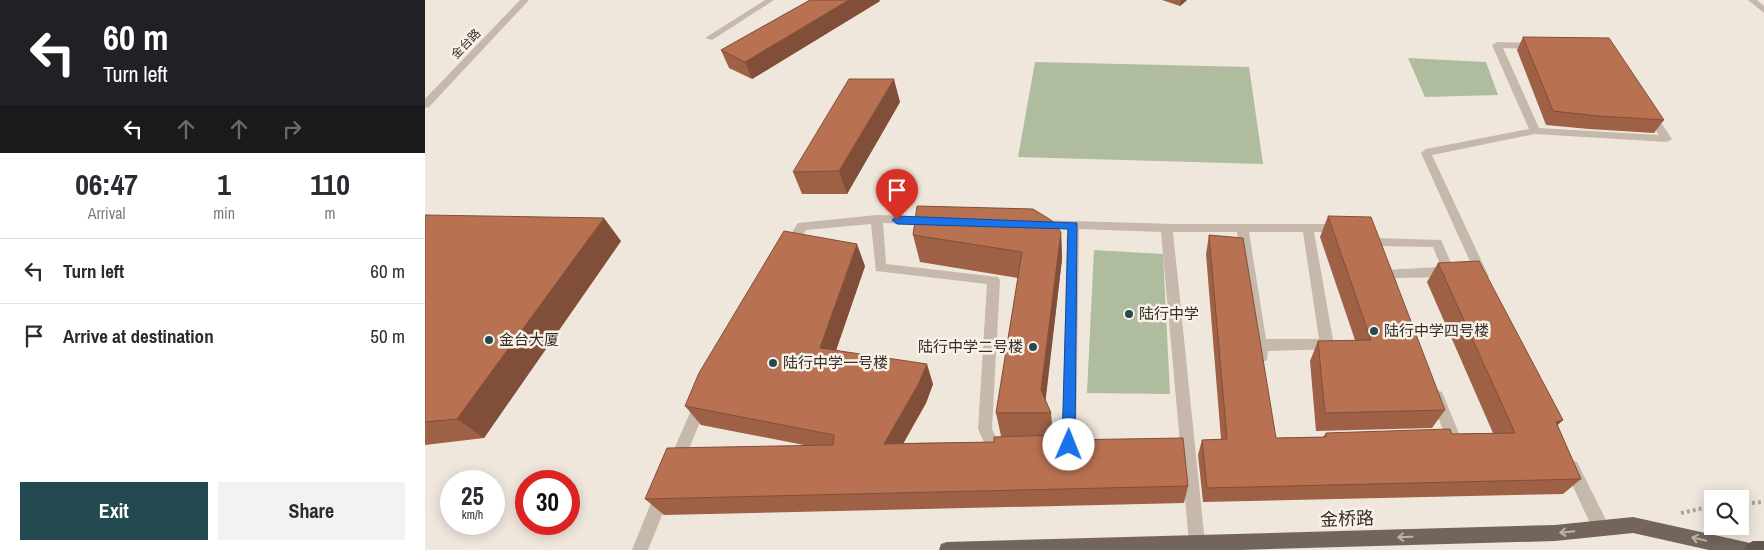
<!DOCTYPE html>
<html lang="en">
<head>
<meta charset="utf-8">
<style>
	:root { --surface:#fff; --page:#f2f2f3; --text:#2b2b33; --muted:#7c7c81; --line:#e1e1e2; --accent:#234a51 }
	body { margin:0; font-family:"Archivo Narrow","Noto Sans SC",sans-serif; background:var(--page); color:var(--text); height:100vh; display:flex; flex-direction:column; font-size:19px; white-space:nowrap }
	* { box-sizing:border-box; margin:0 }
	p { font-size:16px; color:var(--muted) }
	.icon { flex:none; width:28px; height:28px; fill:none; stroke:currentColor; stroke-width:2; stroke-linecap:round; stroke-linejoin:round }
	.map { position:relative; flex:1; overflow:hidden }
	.sheet { display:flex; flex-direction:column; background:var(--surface); width:425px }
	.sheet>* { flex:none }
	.guide { background:#202124; color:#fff; overflow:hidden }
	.fabs { position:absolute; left:1279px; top:490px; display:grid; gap:10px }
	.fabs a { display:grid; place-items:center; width:45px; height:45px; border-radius:0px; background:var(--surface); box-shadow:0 2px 12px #0003; font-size:25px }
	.speed { position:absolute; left:15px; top:470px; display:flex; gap:10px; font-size:25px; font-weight:700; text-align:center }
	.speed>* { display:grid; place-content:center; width:65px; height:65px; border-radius:50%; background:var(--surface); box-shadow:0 2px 12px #0003; line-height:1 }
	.speed small { font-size:12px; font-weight:400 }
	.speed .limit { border:8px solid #d22; background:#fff; color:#111 }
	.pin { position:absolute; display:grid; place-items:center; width:42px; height:42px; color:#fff; margin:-51px -21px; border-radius:50% 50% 50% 0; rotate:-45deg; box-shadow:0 0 5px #0007 }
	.pin .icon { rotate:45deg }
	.me { position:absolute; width:55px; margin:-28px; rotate:1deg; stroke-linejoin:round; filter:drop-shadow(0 0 4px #0008) }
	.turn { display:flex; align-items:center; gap:18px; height:105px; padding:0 20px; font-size:22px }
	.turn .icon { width:65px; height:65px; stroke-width:2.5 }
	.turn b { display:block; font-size:35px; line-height:42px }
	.lanes { display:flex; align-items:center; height:48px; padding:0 20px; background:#0003; justify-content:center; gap:25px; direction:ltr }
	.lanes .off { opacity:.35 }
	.eta { display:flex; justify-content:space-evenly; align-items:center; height:85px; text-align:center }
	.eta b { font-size:30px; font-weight:700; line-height:35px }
	.cta { display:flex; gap:10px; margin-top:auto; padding:10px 20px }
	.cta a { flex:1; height:58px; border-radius:0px; background:var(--accent); color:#fff; font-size:20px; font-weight:700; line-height:58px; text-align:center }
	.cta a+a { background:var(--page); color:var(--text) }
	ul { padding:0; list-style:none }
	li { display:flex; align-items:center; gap:15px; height:65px; padding:0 20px; border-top:1px solid var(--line) }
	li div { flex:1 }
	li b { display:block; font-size:19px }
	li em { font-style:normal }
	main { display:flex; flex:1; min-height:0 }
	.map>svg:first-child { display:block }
	.green { fill:#b0bc9e }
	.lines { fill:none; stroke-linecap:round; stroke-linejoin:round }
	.path { stroke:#b1a394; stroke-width:4; stroke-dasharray:3 3; stroke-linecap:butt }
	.service { fill:#c6b8aa; fill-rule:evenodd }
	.minor { fill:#c6b8aa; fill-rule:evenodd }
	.tertiary { fill:#c6b8aa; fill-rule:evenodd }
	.primary { fill:#74655b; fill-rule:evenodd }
	.trunk { fill:#64564e; fill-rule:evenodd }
	.wall { fill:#9e6146 }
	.shaded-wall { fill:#814f39 }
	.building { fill:#b87151; stroke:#814f39 }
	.oneway { stroke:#bcb2a9 }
	.route { fill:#1a73e8; stroke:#114b97 }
	.poi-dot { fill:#234a51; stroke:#f7f1e8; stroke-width:2 }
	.labels { text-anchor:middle; stroke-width:5; stroke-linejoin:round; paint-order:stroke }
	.far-street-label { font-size:12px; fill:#342d28; stroke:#f7f1e8 }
	.poi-label { font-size:15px; fill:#342d28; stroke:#f7f1e8; text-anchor:start }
	.near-street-label { font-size:18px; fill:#342d28; stroke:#f7f1e8 }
</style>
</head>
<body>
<main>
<section class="sheet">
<div class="guide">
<div class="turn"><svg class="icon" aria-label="left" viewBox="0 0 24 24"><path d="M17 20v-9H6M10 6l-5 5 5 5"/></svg><div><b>60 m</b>Turn left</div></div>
<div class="lanes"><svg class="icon" aria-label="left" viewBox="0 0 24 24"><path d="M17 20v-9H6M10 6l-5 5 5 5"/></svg><svg class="icon off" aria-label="ahead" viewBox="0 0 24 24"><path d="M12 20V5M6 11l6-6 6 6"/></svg><svg class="icon off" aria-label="ahead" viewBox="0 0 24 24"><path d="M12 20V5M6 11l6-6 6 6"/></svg><svg class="icon off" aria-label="right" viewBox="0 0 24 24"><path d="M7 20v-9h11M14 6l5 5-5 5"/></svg></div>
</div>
<div class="eta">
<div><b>06:47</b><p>Arrival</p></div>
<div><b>1</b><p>min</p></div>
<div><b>110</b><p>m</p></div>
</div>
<ul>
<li><svg class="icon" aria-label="left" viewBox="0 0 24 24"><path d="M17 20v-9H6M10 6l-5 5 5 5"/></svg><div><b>Turn left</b></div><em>60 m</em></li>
<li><svg class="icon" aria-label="arrive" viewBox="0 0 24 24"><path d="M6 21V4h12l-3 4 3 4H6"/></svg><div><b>Arrive at destination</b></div><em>50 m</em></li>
</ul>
<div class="cta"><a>Exit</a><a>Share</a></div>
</section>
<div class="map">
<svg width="1339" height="550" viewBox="0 0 1339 550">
	<rect width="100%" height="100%" fill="#efe7dc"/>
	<g class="green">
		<polygon points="983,58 1061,62 1073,95 1000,97"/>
		<polygon points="610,62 824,67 838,164 593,157"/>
		<polygon points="669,250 738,254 745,394 662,393"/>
	</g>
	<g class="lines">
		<g class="path">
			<polyline points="1315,504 1339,502"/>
			<polyline points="1256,513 1288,506"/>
		</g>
		<polygon class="service" points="340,0 349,0 287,40 280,38"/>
		<g class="minor">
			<polygon points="1072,42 1111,43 1116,46 1111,49 1078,48 1114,128 1234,135 1220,114 1225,111 1229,112 1247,139 1242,142 1110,134 1007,155 1064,277 1062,280 1054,280 1052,277 996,153 1001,149 1104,129 1067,45"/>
			<polygon points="452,215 507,217 513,221 507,225 458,223 461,264 573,277 575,280 567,429 572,439 583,441 585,446 583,451 578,453 563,451 553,429 562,284 451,271 446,224 381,230 368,250 360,250 358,247 373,223"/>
			<path d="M614,220L749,224H914L920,228L914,232H889L909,345L907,349L843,351L842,360L837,362L832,360L830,356L812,232H748L780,543L778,549H766L764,543L736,232L654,229L651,445L649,450L644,452L639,450L637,445L642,229L610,227L608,224ZM824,232H878L894,339H841Z"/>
			<polygon points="951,238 1016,240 1030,272 1028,275 1024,277 970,278 972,283 970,286 962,286 956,273 958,270 1016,267 1008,247 951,246 945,242"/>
			<polygon points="1012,390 1017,392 1035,436 1033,441 1028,443 1014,441 1012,436 1014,431 1018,430 1005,396 1007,392"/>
			<polygon points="276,397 281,399 283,403 256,468 251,470 246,468 243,463 271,399"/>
			<polygon points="1147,460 1152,462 1182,522 1184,528 1182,534 1176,536 1170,534 1139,467 1142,462"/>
			<polygon points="238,485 244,488 246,493 223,550 207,550 232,488"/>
		</g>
		<g class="tertiary">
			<polygon points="95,0 104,0 4,107 0,108 0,99"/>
			<polygon points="1323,0 1332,0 1339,6 1339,13"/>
		</g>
		<polygon class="primary" points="1208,517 1321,542 1327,544 1329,550 1284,550 1208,533 1130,541 814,550 514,550 516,544 522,542 1130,525"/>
		<polygon class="trunk" points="1328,541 1339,541 1339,550 1319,550 1322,544"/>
	</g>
	<g class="wall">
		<polygon points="385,0 454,0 455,1 327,79 304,68 296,50"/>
		<polygon points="737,0 762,0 755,6"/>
		<polygon points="1098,37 1239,120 1229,133 1164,129 1121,125 1092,50"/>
		<polygon points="475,102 422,194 377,194 368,172"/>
		<polygon points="0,215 196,241 59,438 0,445"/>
		<polygon points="903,216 1020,410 1007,428 891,431 885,361 893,341 930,340 895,237"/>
		<polygon points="636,232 637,259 620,400 626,413 628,435 636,440 763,486 759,503 239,515 220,499 379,445 276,425 260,406 440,266 411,350 508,384 501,403 478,443 569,442 576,436 571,413 593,278 495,262 488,235"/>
		<polygon points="784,235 851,438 898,437 901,433 1027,434 1068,433 1002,282 1013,263 1138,420 1132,425 1156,479 1138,494 778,502 773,455 777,440 796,439 781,254"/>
	</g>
	<g class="shaded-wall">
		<polygon points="424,0 454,0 455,1 327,79 320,62"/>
		<polygon points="756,0 762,0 755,6"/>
		<polygon points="469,79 475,102 422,194 414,171"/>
		<polygon points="179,218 196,241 59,438 32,419"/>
		<polygon points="636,232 637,259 619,414 616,390"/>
		<polygon points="432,244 440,266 405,368 395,348"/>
		<polygon points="502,364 508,384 501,403 468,462 459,444"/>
		<polygon points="1138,420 1121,436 1131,422"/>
	</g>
	<g class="building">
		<polygon points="385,0 424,0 320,62 296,50"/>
		<polygon points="1098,37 1184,38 1239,120 1173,116 1128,111"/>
		<polygon points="424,79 469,79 414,171 368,172"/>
		<polygon points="492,206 608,209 626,220 636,232 616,390 626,413 571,413 597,252 488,235"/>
		<polygon points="0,215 179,218 32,419 0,422"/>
		<polygon points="903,216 946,217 1020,410 900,413 893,341 946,340"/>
		<polygon points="359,231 432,244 395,348 502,364 494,383 459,444 569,442 569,437 634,435 636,440 758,438 763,486 220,499 242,448 408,445 409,435 260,406 274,373"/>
		<polygon points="784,235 818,238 851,438 901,437 901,433 1025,429 1027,434 1090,433 1013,263 1054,261 1138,420 1131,422 1156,479 782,488 777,440 802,439"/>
	</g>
	<defs><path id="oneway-shaft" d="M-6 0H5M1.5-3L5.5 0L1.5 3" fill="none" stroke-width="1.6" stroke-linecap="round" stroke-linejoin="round" transform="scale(1.25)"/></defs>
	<g class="oneway">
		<use href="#oneway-shaft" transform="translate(1142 532) rotate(174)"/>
		<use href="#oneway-shaft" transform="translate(980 537) rotate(178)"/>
		<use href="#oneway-shaft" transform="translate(1274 539) rotate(-167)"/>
	</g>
	<polygon class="route" points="472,216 652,223 650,445 648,449 644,451 639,449 637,445 643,229 472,224 467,220"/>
	<g class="poi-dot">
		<circle cx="704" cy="314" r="5"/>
		<circle cx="949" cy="331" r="5"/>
		<circle cx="64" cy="340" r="5"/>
		<circle cx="608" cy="347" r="5"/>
		<circle cx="348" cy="363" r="5"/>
	</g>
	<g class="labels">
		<g class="far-street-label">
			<text transform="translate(41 44) rotate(-46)" y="4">金台路</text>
		</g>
		<g class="poi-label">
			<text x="714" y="319">陆行中学</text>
			<text x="959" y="336">陆行中学四号楼</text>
			<text x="74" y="345">金台大厦</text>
			<text x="598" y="352" text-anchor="end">陆行中学二号楼</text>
			<text x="358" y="368">陆行中学一号楼</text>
		</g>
		<g class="near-street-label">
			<text transform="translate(922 519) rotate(-2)" y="6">金桥路</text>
		</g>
	</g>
</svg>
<div class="fabs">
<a><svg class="icon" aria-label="search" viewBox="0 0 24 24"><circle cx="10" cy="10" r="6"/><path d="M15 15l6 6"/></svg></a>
</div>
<div class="speed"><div>25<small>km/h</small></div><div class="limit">30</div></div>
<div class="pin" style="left:472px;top:220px;background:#d93025"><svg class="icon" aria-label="arrive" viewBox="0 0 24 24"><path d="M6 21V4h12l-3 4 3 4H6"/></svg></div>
<svg class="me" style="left:644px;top:445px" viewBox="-20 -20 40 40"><circle r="19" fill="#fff"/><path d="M0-13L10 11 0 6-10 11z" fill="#1a73e8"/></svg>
</div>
</main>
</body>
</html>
